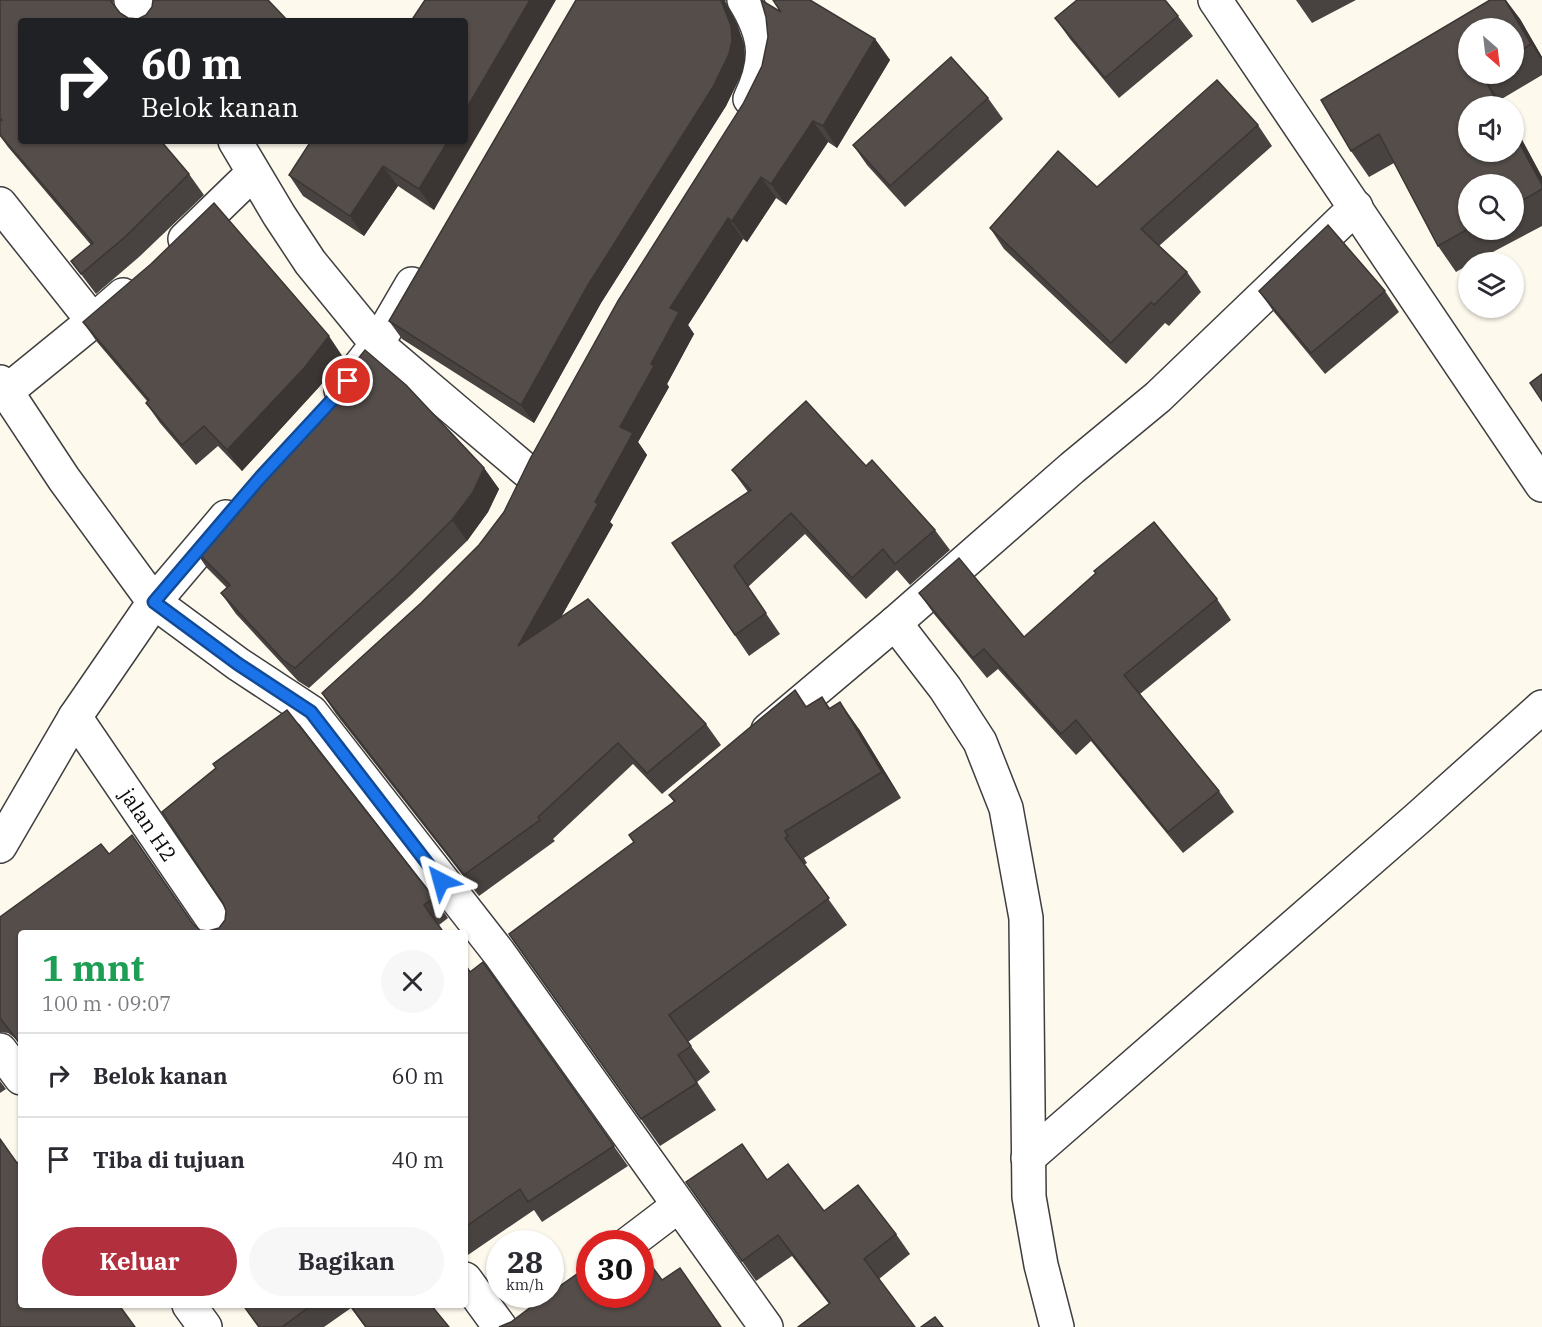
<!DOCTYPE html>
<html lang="id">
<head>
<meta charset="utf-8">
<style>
	:root { --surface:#fff; --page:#f7f7f7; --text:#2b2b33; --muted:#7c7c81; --line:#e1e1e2; --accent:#b22f3d }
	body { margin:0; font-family:"IBM Plex Serif",serif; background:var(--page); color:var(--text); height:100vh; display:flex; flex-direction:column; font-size:22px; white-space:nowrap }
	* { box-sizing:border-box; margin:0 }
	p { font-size:20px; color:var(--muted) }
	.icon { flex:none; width:33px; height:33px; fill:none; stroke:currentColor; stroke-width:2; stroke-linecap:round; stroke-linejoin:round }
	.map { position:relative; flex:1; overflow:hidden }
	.details { position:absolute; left:18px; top:930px; width:450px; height:378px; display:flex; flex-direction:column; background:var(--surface); border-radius:6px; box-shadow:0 2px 4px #0004 }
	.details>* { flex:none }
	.top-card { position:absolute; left:18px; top:18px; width:450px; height:126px; border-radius:6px; box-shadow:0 2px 4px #0004; background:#202124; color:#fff; overflow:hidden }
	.needle { width:39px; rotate:152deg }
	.controls { position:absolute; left:1458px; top:18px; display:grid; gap:12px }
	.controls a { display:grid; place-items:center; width:66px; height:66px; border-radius:50%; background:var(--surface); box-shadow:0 2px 4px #0004; font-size:30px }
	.speed { position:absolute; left:486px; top:1230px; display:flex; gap:12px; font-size:30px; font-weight:700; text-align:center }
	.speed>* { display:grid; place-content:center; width:78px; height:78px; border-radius:50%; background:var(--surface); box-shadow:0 2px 4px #0004; line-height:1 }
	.speed small { font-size:15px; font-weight:400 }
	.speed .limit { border:9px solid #d22; background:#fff; color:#111 }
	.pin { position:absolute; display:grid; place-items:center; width:51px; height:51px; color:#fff; margin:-26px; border:3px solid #fff; border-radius:50%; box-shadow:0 2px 6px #0007 }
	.me { position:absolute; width:66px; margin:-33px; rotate:321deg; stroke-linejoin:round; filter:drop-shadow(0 0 4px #0008) }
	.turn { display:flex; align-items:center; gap:21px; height:126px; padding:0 24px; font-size:27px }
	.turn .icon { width:78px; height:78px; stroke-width:2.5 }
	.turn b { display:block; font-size:42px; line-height:51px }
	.round { display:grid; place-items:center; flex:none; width:63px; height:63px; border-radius:32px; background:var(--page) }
	.headline { display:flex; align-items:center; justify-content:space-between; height:102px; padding:0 24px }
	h1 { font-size:36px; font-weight:800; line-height:45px; color:#1e9e55 }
	.button { display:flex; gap:12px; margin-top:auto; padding:12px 24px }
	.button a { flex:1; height:69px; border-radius:36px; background:var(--accent); color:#fff; font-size:24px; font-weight:800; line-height:69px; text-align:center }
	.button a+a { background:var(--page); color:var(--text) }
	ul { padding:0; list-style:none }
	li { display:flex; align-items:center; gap:18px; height:84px; padding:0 24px; border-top:2px solid var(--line) }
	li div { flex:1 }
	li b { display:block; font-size:22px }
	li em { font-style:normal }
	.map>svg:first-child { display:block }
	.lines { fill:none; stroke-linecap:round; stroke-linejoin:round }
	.minor-casing { stroke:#3f3f3f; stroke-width:36 }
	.minor { stroke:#fff; stroke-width:33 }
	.wall { fill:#484240; fill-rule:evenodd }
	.shaded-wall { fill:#3b3634 }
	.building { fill:#544d4a; stroke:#3b3634; stroke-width:1.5 }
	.route-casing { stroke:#114b97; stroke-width:15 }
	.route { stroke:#1a73e8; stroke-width:10 }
	.labels { text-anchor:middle; stroke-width:6; stroke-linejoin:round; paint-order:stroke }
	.street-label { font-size:21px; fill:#0c0c0c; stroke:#fff }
</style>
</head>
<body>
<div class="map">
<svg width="1542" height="1327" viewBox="0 0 1542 1327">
	<rect width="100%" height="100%" fill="#fef9ed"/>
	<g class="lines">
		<defs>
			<g id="minor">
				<polyline points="131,0 149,21"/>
				<path d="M744,0C767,37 768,61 750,99"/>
				<polyline points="1215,0 1542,485"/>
				<polyline points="235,141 279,215 310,262 377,344 528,472"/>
				<polyline points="0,204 93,321 123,295"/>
				<polyline points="185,239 253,173"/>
				<polyline points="0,382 64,479 154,602 238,664 311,712 499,953 766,1327"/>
				<polyline points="341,390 377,344 412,284"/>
				<polyline points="7,391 93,321"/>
				<polyline points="895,623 945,688 980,742 1006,808 1026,918 1029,1197 1041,1265 1057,1327"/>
				<polyline points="75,717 222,933"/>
				<polyline points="768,730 895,623 1072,468 1158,397 1356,207"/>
				<polyline points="0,846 75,717 154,602 226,517"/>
				<polyline points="0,1050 21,1078"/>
				<polyline points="1028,1158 1418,818 1542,707"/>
				<polyline points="628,1244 678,1206"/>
				<polyline points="465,1279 500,1327"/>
				<polyline points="189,1305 205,1327"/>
			</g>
		</defs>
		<use href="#minor" class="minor-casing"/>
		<use href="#minor" class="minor"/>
	</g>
	<g class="wall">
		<polygon points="0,0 113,0 113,3 120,13 128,18 138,19 288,21 21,21 189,174 204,195 139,257 96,294 71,261 91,245 8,147 0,136"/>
		<polygon points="576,0 726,0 725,1 737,24 744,44 745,59 742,73 726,106 601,303 534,423 402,339 389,321"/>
		<polygon points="1296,0 1356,0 1312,23"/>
		<path d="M1490,0H1506L1520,19L1542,57V75L1500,100L1503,106H1468L1514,152V125L1542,177V226L1474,262H1468V265L1456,272L1438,246L1394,163L1369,177L1351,151ZM1514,28V74H1468ZM1514,184V230H1468Z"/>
		<polygon points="1178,16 1193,36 1119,98 1070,39 1055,18"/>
		<polygon points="875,39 890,60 837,148 828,142 786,205 776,198 747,242 743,239 688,325 694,334 667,384 669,387 638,442 647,455 610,522 613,525 561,617 706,724 721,745 662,794 633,764 553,839 555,841 479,896 336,714 322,693 421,603 479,545 504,512 743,104 762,66"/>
		<polygon points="988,98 1003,119 905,207 867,165 853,145"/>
		<polygon points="1258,125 1272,146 1159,246 1187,272 1201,292 1169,326 1165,323 1126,364 1004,249 990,228"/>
		<polygon points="311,141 465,141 434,210 398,186 364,236 303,196 289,175"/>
		<polygon points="1259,291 1385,291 1399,312 1325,374 1274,312"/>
		<polygon points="83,322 343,357 319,387 242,471 218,446 196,465 160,423 146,403 147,401 97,342"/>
		<polygon points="866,466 935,530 950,550 910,585 897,570 866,599 805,534 748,587 780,634 749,656 672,543 748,492 732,470"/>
		<polygon points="484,468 499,489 488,512 467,541 410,596 309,688 298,681 236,614 221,593 227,588 207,568 193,548"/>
		<polygon points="919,593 1024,637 1217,599 1231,620 1140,694 1219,791 1234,812 1183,853 1091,741 1076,755 998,669 987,678 934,614"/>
		<polygon points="822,697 830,708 859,729 901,798 804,858 807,863 804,865 847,925 688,1042 710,1072 697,1082 716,1110 660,1146 509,934 634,843 674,802 669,795"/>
		<polygon points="109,854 200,930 208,931 434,898 448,918 439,925 444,933 21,933 21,1047 15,1038 8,1033 0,1032 0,917"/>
		<polygon points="483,962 628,1166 542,1222 534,1210 465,1257 465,964 470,972"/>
		<polygon points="0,1081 6,1089 0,1093"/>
		<polygon points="767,1180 824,1211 896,1234 910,1254 879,1279 829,1304 792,1256 756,1281 686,1182"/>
		<polygon points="243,1305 431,1305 449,1327 365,1327 351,1308 324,1327 259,1327"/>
	</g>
	<g class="shaded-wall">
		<polygon points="530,0 556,0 434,210 419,189 448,141 465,141 465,111"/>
		<polygon points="721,0 726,0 725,1 737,24 744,44 745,59 742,73 726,106 601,303 534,423 521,405"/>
		<polygon points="1505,0 1520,19 1542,57 1542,60 1531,44"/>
		<polygon points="875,39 890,60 837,148 823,126"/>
		<polygon points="1481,74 1500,100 1503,106 1499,106"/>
		<polygon points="813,121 828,142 786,205 771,184"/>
		<polygon points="1514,125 1542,177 1542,185 1514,133"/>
		<polygon points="383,166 398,186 364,236 350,216"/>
		<polygon points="761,177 776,198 747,242 732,221"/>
		<polygon points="728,218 743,239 688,325 694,334 667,384 669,387 638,442 647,455 610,522 613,525 533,667 518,646 595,502 620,427 651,364 670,308"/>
		<polygon points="329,336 343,357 319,387 242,471 227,450"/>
		<polygon points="484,468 499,489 488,512 467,541 452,520"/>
		<polygon points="840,702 859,729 901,798 882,772"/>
	</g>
	<g class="building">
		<polygon points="0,0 110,0 120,13 128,18 138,19 146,15 152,7 153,0 268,0 288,21 21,21 21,141 161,141 189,174 125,237 81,274 71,261 93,243 0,135 0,121 2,120 0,118"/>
		<polygon points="425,0 530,0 465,111 465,21 411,21"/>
		<polygon points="576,0 721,0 731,26 732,41 729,54 713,87 588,285 521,405 389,321"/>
		<polygon points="761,0 781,12 773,0 810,0 875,39 823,126 813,121 771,184 761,177 732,221 728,218 670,308 679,312 651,364 654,366 620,427 633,433 595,502 598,504 518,646 588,599 706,724 647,773 618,743 538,817 540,820 464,875 322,693 421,603 479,545 504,512 530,459 618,301 743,104 762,66 768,37 766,17"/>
		<polygon points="1077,0 1165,0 1178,16 1105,78 1055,18"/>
		<polygon points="1490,0 1505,0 1531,44 1514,55 1514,28 1468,28 1468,74 1482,74 1499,106 1468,106 1468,152 1514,152 1514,133 1542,185 1542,189 1514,205 1514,184 1468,184 1468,229 1438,246 1379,134 1351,151 1321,100"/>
		<polygon points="951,57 988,98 890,186 853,145"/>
		<polygon points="1217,80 1258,125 1141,229 1187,272 1154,305 1151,302 1111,343 990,228 1058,151 1097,187"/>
		<polygon points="311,141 448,141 419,189 383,166 350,216 289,175"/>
		<polygon points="214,203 329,336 305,367 227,450 204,426 182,445 146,403 149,400 83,322 151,264"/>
		<polygon points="1328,225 1385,291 1311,353 1259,291"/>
		<polygon points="365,350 406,385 484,468 473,492 452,520 396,576 295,668 283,660 221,593 230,585 193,548 259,471 332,391"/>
		<polygon points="1542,374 1542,401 1530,383"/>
		<polygon points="806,401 866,466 872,460 935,530 895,564 883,549 852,578 791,513 734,566 766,613 735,635 672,543 751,490 732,470"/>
		<polygon points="1154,522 1217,599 1124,675 1219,791 1168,832 1076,720 1061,734 984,649 973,658 919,593 959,558 1024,637 1096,573 1094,571"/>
		<polygon points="795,690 806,707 822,697 829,709 840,702 882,772 785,831 788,836 785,838 829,898 669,1015 691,1046 678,1055 697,1083 641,1119 509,934 634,842 629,835 675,801 669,795"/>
		<polygon points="287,710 434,898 424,905 444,933 21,933 21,1045 0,1018 0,917 101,844 109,854 132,835 193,924 200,930 208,931 219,928 225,920 226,911 223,903 162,812 216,768 213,764"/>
		<polygon points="483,962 614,1146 528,1202 520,1189 465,1227 465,964 470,972"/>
		<polygon points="0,1139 17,1163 21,1160 21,1305 119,1305 135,1327 0,1327"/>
		<polygon points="742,1144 767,1180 788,1164 824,1211 858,1185 896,1234 864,1259 915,1327 798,1327 830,1303 778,1235 742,1261 686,1182"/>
		<polygon points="630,1235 636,1244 593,1244 602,1237 607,1241 615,1242"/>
		<polygon points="640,1250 662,1280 680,1268 721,1327 499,1327 511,1322 548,1294 550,1294 550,1293 587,1267 590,1263 590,1294 640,1294"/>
		<polygon points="243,1305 312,1305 282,1327 259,1327"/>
		<polygon points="350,1305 431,1305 449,1327 366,1327"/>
		<polygon points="935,1317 943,1327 921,1327"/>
	</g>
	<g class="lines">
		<defs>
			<polyline id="route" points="348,381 333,399 259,479 154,602 238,664 311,712 441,881"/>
		</defs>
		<use href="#route" class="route-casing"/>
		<use href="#route" class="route"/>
	</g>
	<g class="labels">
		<g class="street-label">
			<text transform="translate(148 825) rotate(56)" y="7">jalan H2</text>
		</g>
	</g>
</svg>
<div class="controls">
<a><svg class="needle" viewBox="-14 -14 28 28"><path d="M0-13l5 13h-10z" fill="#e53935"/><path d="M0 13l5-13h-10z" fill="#7c7c81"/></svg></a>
<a><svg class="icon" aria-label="sound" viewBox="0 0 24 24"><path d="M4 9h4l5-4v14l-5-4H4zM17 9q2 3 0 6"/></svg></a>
<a><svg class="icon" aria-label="search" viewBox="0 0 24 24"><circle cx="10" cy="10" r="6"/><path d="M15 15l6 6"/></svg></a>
<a><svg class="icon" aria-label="layers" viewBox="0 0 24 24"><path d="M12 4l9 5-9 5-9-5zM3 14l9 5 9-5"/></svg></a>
</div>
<div class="speed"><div>28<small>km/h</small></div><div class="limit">30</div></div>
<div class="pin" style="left:348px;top:381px;background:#d93025"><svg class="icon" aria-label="arrive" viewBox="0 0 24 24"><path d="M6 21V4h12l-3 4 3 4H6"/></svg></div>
<svg class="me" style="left:441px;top:881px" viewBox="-20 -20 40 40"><path d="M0-17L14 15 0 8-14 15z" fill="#1a73e8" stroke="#fff" stroke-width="4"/></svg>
<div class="top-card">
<div class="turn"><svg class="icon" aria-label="right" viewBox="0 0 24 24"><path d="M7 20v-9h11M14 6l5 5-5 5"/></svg><div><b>60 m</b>Belok kanan</div></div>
</div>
<section class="details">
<div class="headline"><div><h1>1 mnt</h1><p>100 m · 09:07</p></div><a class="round"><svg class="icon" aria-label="close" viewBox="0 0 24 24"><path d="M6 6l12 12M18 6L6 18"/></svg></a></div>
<ul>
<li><svg class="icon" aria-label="right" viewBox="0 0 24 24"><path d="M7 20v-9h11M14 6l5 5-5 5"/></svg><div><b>Belok kanan</b></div><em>60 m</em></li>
<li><svg class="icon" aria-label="arrive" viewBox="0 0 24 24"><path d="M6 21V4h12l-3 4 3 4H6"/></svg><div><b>Tiba di tujuan</b></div><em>40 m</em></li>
</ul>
<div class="button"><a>Keluar</a><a>Bagikan</a></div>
</section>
</div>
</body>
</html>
